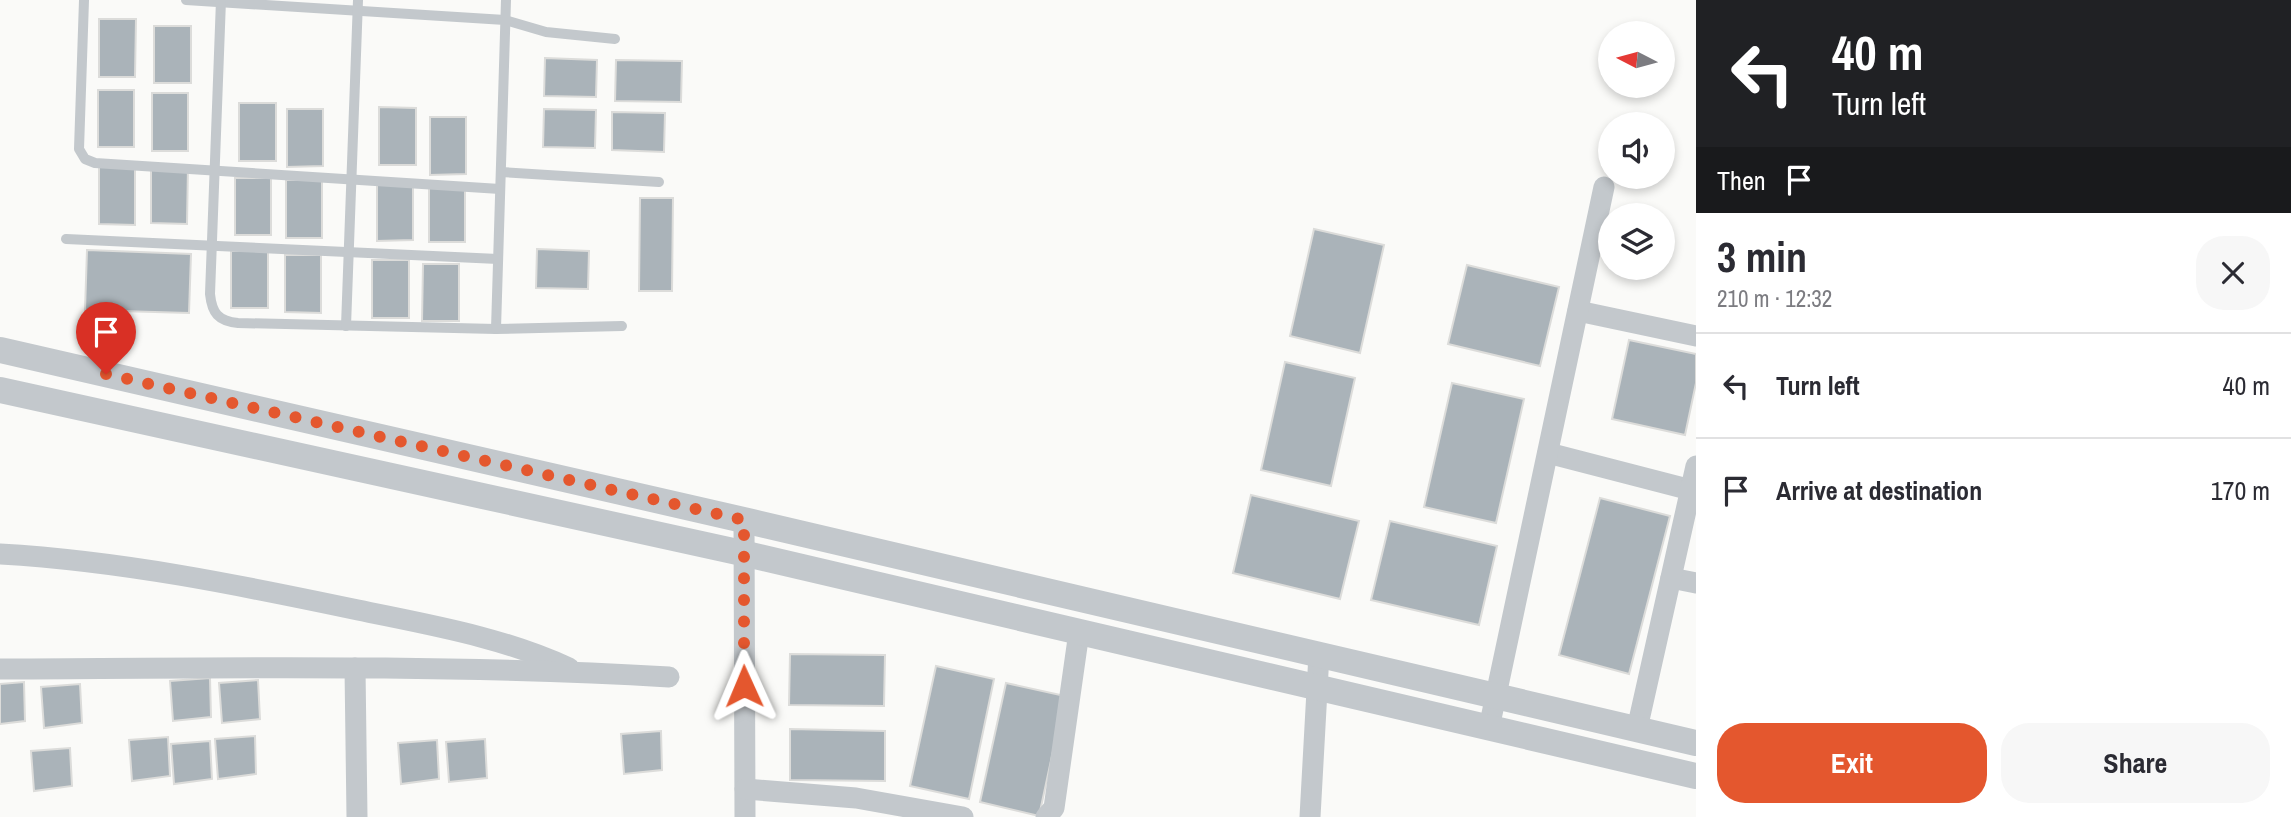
<!DOCTYPE html>
<html lang="en">
<head>
<meta charset="utf-8">
<style>
	:root { --surface:#fff; --page:#f7f7f7; --text:#2b2b33; --muted:#7c7c81; --line:#e1e1e2; --accent:#e4572e }
	body { margin:0; font-family:"Archivo Narrow",sans-serif; background:var(--page); color:var(--text); height:100vh; display:flex; flex-direction:column; font-size:26px; white-space:nowrap }
	* { box-sizing:border-box; margin:0 }
	p { font-size:23px; color:var(--muted) }
	.icon { flex:none; width:38px; height:38px; fill:none; stroke:currentColor; stroke-width:2; stroke-linecap:round; stroke-linejoin:round }
	.map { position:relative; flex:1; overflow:hidden }
	.side { display:flex; flex-direction:column; background:var(--surface); width:595px }
	.side>* { flex:none }
	.hud { background:#202124; color:#fff; overflow:hidden }
	.needle { width:46px; rotate:276deg }
	.tools { position:absolute; left:1598px; top:21px; display:grid; gap:14px }
	.tools a { display:grid; place-items:center; width:77px; height:77px; border-radius:50%; background:var(--surface); box-shadow:0 4px 10px #0003; font-size:35px }
	.pin { position:absolute; display:grid; place-items:center; width:60px; height:60px; color:#fff; margin:-72px -30px; border-radius:50% 50% 50% 0; rotate:-45deg; box-shadow:0 0 7px #0007 }
	.pin .icon { rotate:45deg }
	.me { position:absolute; width:77px; margin:-38px; rotate:359deg; stroke-linejoin:round; filter:drop-shadow(0 0 5px #0008) }
	.turn { display:flex; align-items:center; gap:24px; height:147px; padding:0 21px; font-size:32px }
	.turn .icon { width:91px; height:91px; stroke-width:2.5 }
	.turn b { display:block; font-size:49px; line-height:60px }
	.then { display:flex; align-items:center; height:66px; padding:0 21px; background:#0003; gap:14px; font-size:26px }
	.round { display:grid; place-items:center; flex:none; width:74px; height:74px; border-radius:28px; background:var(--page) }
	.headline { display:flex; align-items:center; justify-content:space-between; height:119px; padding:0 21px }
	h1 { font-size:42px; font-weight:800; line-height:52px }
	.button { display:flex; gap:14px; margin-top:auto; padding:14px 21px }
	.button a { flex:1; height:80px; border-radius:28px; background:var(--accent); color:#fff; font-size:28px; font-weight:800; line-height:80px; text-align:center }
	.button a+a { background:var(--page); color:var(--text) }
	ul { padding:0; list-style:none }
	li { display:flex; align-items:center; gap:21px; height:105px; padding:0 21px; border-top:2px solid var(--line) }
	li div { flex:1 }
	li b { display:block; font-size:26px }
	li em { font-style:normal }
	main { display:flex; flex:1; min-height:0 }
	.map>svg:first-child { display:block }
	.building { fill:#aab3b9; stroke:#dcdcda; stroke-width:2 }
	.lines { fill:none; stroke-linecap:round; stroke-linejoin:round }
	.service { stroke:#c3c8cc; stroke-width:10 }
	.minor { stroke:#c3c8cc; stroke-width:21 }
	.tertiary { stroke:#c3c8cc; stroke-width:26 }
	.route { stroke:#e4572e; stroke-width:12; stroke-dasharray:0 21.6 }
</style>
</head>
<body>
<main>
<div class="map">
<svg width="1696" height="817" viewBox="0 0 1696 817">
	<rect width="100%" height="100%" fill="#fafaf8"/>
	<g class="building">
		<polygon points="99,19 136,19 135,77 99,77"/>
		<rect x="154" y="26" width="37" height="57"/>
		<polygon points="545,58 597,60 596,97 544,96"/>
		<polygon points="616,60 682,61 681,102 615,101"/>
		<rect x="98" y="90" width="36" height="57"/>
		<rect x="152" y="93" width="36" height="58"/>
		<rect x="239" y="103" width="37" height="58"/>
		<polygon points="379,107 416,108 416,165 379,165"/>
		<polygon points="287,109 323,109 323,166 287,167"/>
		<polygon points="544,109 596,110 595,148 543,147"/>
		<polygon points="612,112 665,113 664,152 612,150"/>
		<polygon points="430,117 466,117 466,174 430,175"/>
		<polygon points="151,166 188,166 187,224 151,223"/>
		<polygon points="99,167 135,167 135,225 99,224"/>
		<rect x="235" y="178" width="36" height="57"/>
		<rect x="286" y="180" width="36" height="58"/>
		<polygon points="377,183 413,183 413,240 377,241"/>
		<rect x="429" y="185" width="36" height="57"/>
		<polygon points="640,198 673,198 672,291 639,291"/>
		<polygon points="1314,229 1384,245 1360,353 1290,336"/>
		<polygon points="537,249 589,251 588,289 536,288"/>
		<polygon points="87,250 191,254 189,313 85,310"/>
		<rect x="231" y="251" width="37" height="57"/>
		<polygon points="285,255 321,255 321,313 285,312"/>
		<rect x="372" y="260" width="37" height="58"/>
		<polygon points="423,264 459,264 459,321 422,321"/>
		<polygon points="1467,265 1559,287 1540,366 1448,344"/>
		<polygon points="1629,340 1696,354 1696,383 1685,435 1612,419"/>
		<polygon points="1285,362 1355,378 1331,486 1261,470"/>
		<polygon points="1452,383 1524,399 1496,523 1424,507"/>
		<polygon points="1251,495 1359,521 1340,599 1233,573"/>
		<polygon points="1600,498 1670,516 1629,674 1559,655"/>
		<polygon points="1390,521 1497,546 1479,625 1371,600"/>
		<polygon points="790,654 885,655 884,706 789,705"/>
		<polygon points="936,666 994,679 969,799 910,786"/>
		<polygon points="210,678 211,717 173,721 170,681"/>
		<polygon points="258,680 260,719 222,723 219,683"/>
		<polygon points="24,682 25,721 0,724 0,684"/>
		<polygon points="1006,683 1065,696 1039,816 980,802"/>
		<polygon points="80,684 82,723 44,728 41,687"/>
		<polygon points="790,729 885,731 885,781 790,780"/>
		<polygon points="661,731 662,770 624,774 621,734"/>
		<polygon points="255,736 256,774 218,779 215,739"/>
		<polygon points="168,737 170,776 132,781 129,740"/>
		<polygon points="485,739 487,778 449,782 446,742"/>
		<polygon points="437,740 439,779 401,784 398,743"/>
		<polygon points="210,741 212,779 174,784 171,744"/>
		<polygon points="70,748 72,786 34,791 31,751"/>
	</g>
	<g class="lines">
		<g class="service">
			<polyline points="84,0 79,149 85,159 95,163 500,189"/>
			<polyline points="186,0 505,20 546,32 615,39"/>
			<path d="M221,0L210,294C212,313 218,321 238,323L496,329L622,326"/>
			<polyline points="501,172 659,182"/>
			<polyline points="66,239 498,259"/>
			<polyline points="346,326 358,0"/>
			<polyline points="496,329 506,0"/>
		</g>
		<g class="minor">
			<polyline points="1578,311 1696,336"/>
			<polyline points="1548,453 1691,490"/>
			<polyline points="744,520 745,817"/>
			<path d="M0,554C122,561 239,585 358,610C430,625 502,637 569,668"/>
			<polyline points="1671,578 1696,583"/>
			<polyline points="355,668 357,817"/>
			<path d="M0,669C223,668 446,664 669,677"/>
			<polyline points="1489,728 1604,187"/>
			<polyline points="1637,729 1696,466"/>
			<polyline points="745,789 856,798 963,817"/>
			<polyline points="1046,817 1054,808 1079,632"/>
			<polyline points="1310,817 1319,654"/>
		</g>
		<g class="tertiary">
			<polyline points="0,350 752,522 1696,743"/>
			<polyline points="0,390 742,553 1696,776"/>
		</g>
	</g>
	<g class="lines">
		<polyline class="route" points="106,374 744,520 744,686"/>
	</g>
</svg>
<div class="tools">
<a><svg class="needle" viewBox="-14 -14 28 28"><path d="M0-13l5 13h-10z" fill="#e53935"/><path d="M0 13l5-13h-10z" fill="#7c7c81"/></svg></a>
<a><svg class="icon" aria-label="sound" viewBox="0 0 24 24"><path d="M4 9h4l5-4v14l-5-4H4zM17 9q2 3 0 6"/></svg></a>
<a><svg class="icon" aria-label="layers" viewBox="0 0 24 24"><path d="M12 4l9 5-9 5-9-5zM3 14l9 5 9-5"/></svg></a>
</div>
<div class="pin" style="left:106px;top:374px;background:#d93025"><svg class="icon" aria-label="arrive" viewBox="0 0 24 24"><path d="M6 21V4h12l-3 4 3 4H6"/></svg></div>
<svg class="me" style="left:744px;top:686px" viewBox="-20 -20 40 40"><path d="M0-17L14 15 0 8-14 15z" fill="#e4572e" stroke="#fff" stroke-width="4"/></svg>
</div>
<section class="side">
<div class="hud">
<div class="turn"><svg class="icon" aria-label="left" viewBox="0 0 24 24"><path d="M17 20v-9H6M10 6l-5 5 5 5"/></svg><div><b>40 m</b>Turn left</div></div>
<div class="then">Then<svg class="icon" aria-label="arrive" viewBox="0 0 24 24"><path d="M6 21V4h12l-3 4 3 4H6"/></svg></div>
</div>
<div class="headline"><div><h1>3 min</h1><p>210 m · 12:32</p></div><a class="round"><svg class="icon" aria-label="close" viewBox="0 0 24 24"><path d="M6 6l12 12M18 6L6 18"/></svg></a></div>
<ul>
<li><svg class="icon" aria-label="left" viewBox="0 0 24 24"><path d="M17 20v-9H6M10 6l-5 5 5 5"/></svg><div><b>Turn left</b></div><em>40 m</em></li>
<li><svg class="icon" aria-label="arrive" viewBox="0 0 24 24"><path d="M6 21V4h12l-3 4 3 4H6"/></svg><div><b>Arrive at destination</b></div><em>170 m</em></li>
</ul>
<div class="button"><a>Exit</a><a>Share</a></div>
</section>
</main>
</body>
</html>
